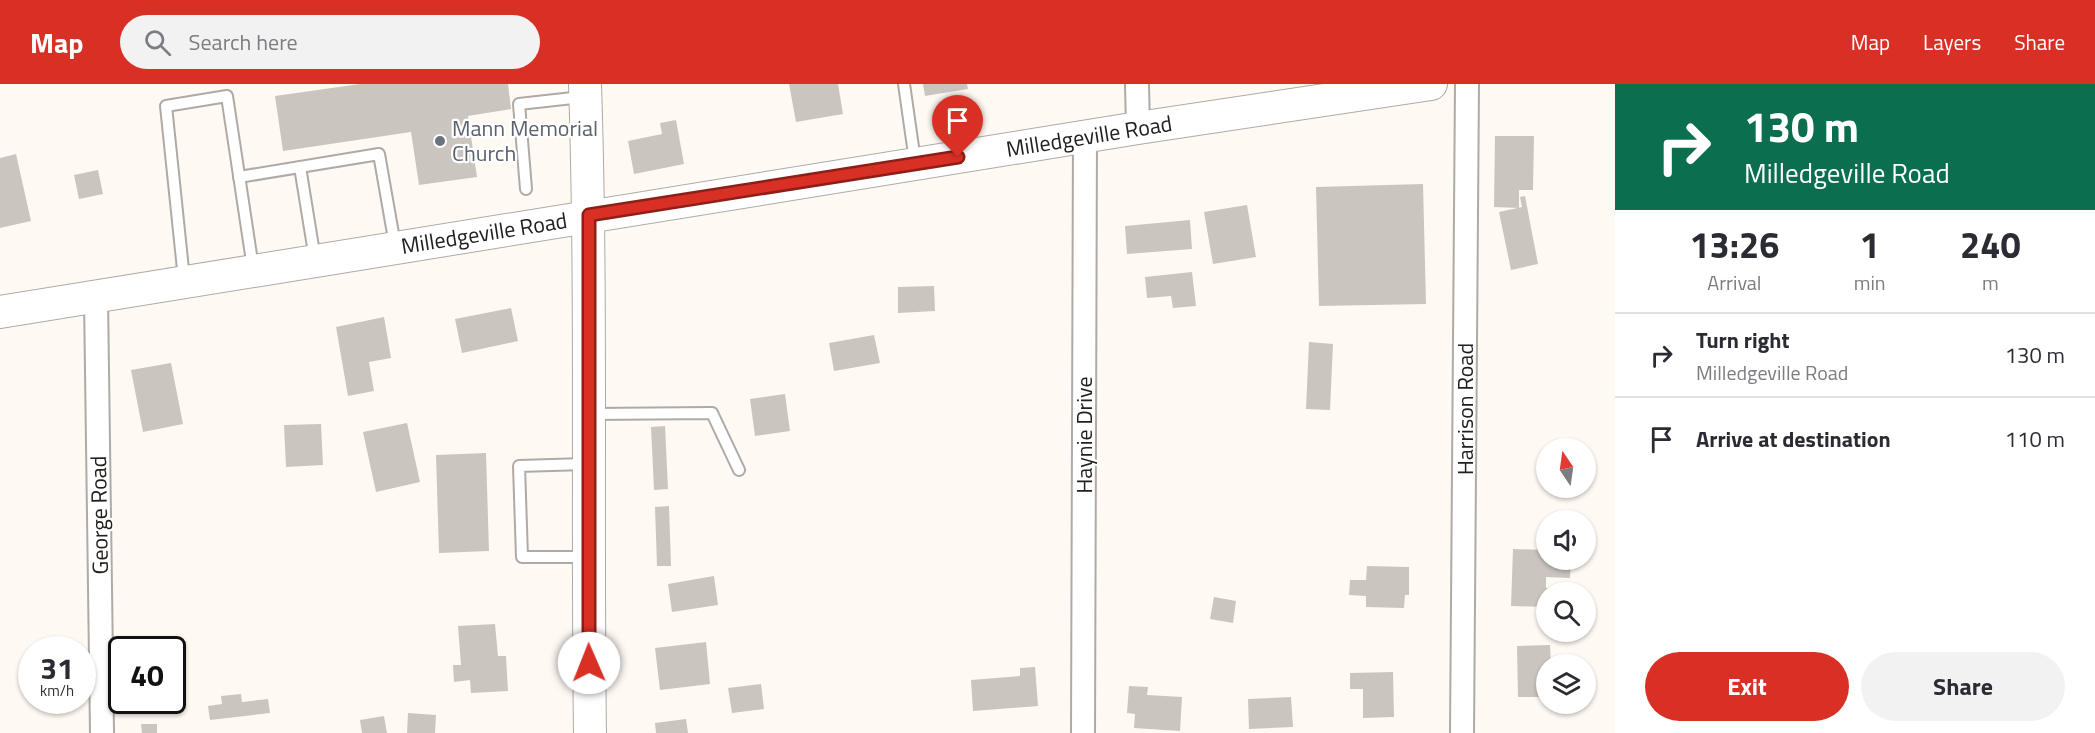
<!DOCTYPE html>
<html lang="en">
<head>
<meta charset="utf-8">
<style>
	:root { --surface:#fff; --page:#f2f2f3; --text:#2b2b33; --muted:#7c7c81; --line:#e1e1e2; --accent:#d93025 }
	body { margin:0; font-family:"Titillium Web",sans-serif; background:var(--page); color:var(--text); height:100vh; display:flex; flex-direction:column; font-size:22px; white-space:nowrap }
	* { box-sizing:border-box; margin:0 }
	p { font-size:20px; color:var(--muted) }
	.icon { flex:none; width:33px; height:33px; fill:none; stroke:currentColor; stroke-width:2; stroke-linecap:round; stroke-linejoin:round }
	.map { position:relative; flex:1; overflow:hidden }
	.details { display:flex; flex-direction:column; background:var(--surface); width:480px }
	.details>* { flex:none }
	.hud { background:#0b6e4f; color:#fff; overflow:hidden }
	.needle { width:39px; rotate:347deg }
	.controls { position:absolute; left:1536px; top:354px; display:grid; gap:12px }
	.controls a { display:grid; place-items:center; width:60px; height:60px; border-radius:50%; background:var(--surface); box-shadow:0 2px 4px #0004; font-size:30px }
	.speed { position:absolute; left:18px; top:552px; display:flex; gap:12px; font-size:30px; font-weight:700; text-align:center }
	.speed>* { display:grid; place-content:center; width:78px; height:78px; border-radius:50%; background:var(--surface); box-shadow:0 2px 4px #0004; line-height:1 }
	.speed small { font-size:15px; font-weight:400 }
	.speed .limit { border:3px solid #111; border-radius:9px; background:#fff; color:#111 }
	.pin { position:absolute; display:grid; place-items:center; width:51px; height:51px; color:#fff; margin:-62px -26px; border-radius:50% 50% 50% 0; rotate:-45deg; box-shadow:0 0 6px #0007 }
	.pin .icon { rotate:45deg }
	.me { position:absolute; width:66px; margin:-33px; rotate:359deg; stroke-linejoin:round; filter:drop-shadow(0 0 4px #0008) }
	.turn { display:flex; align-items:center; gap:21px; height:126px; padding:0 30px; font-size:27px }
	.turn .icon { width:78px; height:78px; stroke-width:2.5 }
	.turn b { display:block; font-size:42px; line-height:51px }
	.eta { display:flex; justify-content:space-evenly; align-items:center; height:102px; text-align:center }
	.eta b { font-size:36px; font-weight:700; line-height:42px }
	.button { display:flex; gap:12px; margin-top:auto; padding:12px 30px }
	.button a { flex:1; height:69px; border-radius:36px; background:var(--accent); color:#fff; font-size:24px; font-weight:700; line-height:69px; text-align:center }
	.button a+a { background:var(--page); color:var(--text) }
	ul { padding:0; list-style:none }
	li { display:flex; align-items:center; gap:18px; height:84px; padding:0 30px; border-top:2px solid var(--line) }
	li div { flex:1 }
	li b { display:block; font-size:22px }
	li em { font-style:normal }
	header { display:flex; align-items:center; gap:36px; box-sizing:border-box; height:84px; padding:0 30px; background:var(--accent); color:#fff }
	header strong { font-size:28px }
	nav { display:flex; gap:33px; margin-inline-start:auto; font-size:21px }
	.search { width:420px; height:54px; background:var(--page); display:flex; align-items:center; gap:15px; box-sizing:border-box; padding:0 21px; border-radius:33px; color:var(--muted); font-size:22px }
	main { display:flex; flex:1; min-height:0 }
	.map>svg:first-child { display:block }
	.building { fill:#cbc5c0 }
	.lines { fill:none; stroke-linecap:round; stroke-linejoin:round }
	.lane-casing { stroke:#afaaa5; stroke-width:14 }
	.street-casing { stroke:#afaaa5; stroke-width:26 }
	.secondary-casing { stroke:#afaaa5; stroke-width:34 }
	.lane { stroke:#fff; stroke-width:10 }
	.street { stroke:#fff; stroke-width:22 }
	.secondary { stroke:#fff; stroke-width:32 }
	.route-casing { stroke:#8d1f18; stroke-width:15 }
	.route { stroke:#d93025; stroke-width:10 }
	.worship-dot { fill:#6b7280; stroke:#fff; stroke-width:2 }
	.labels { text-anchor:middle; stroke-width:4.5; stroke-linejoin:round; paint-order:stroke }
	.worship-label { font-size:22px; fill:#5b616d; stroke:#fff; text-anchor:start }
	.street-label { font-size:22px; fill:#22201e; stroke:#fff }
</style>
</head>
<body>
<header>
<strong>Map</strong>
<div class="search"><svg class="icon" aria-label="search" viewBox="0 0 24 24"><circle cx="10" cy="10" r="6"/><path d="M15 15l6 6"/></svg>Search here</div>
<nav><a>Map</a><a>Layers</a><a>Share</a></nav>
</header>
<main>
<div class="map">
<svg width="1615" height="649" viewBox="0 0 1615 649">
	<rect width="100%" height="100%" fill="#fff9f4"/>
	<g class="building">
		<polygon points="360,0 508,0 511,25 468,32 477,93 419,101 411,48 283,67 275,12"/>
		<polygon points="789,0 838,0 843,30 796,38"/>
		<polygon points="923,0 967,0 968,5 925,12"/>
		<polygon points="676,36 684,80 634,90 628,57 662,50 660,39"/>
		<polygon points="1495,52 1534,52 1533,106 1519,106 1519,124 1494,123"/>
		<polygon points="16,70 31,137 0,144 0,74"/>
		<polygon points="98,86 103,110 79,115 74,91"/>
		<polygon points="1423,100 1426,220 1319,222 1316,103"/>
		<polygon points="1525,112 1538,180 1511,186 1499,128 1522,123 1520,113"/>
		<polygon points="1247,121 1256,173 1213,180 1204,128"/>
		<polygon points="1190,136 1192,165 1127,170 1125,142"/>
		<polygon points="1192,188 1196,222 1173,224 1171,212 1147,214 1145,193"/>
		<polygon points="934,202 935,227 898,229 898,203"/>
		<polygon points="511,224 518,257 462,269 455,235"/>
		<polygon points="384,233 391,274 369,278 374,307 348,312 336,243"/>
		<polygon points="874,251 880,279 834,287 829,259"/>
		<polygon points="1309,258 1333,260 1330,326 1306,325"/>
		<polygon points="171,279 183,340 143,348 131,286"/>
		<polygon points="785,310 790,347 755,352 750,315"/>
		<polygon points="407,339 420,398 376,408 363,348"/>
		<polygon points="321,340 323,381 286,383 284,341"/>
		<polygon points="665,342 668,405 654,406 651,343"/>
		<polygon points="486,369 489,467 439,469 436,371"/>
		<polygon points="669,422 671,482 657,482 655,423"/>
		<polygon points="1513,465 1546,466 1546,476 1571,476 1570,494 1546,493 1546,504 1562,505 1562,508 1546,508 1546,523 1511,522"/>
		<polygon points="1367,482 1409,483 1409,511 1405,511 1404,524 1366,523 1366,512 1349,511 1350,496 1366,496"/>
		<polygon points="714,492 718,521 672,528 668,500"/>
		<polygon points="1214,513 1236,517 1233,539 1210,535"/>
		<polygon points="495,540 498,572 506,572 508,607 471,609 470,596 454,598 453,581 461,581 458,542"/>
		<polygon points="706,558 710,600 660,606 655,564"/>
		<polygon points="1550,561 1551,580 1546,580 1546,613 1518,613 1517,562"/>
		<polygon points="1035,583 1038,622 973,627 971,596 1020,592 1020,584"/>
		<polygon points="1393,588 1394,633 1363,634 1363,605 1350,605 1350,589"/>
		<polygon points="761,600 764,625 732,629 728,604"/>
		<polygon points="1129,602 1148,603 1147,611 1182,613 1180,647 1134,644 1135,630 1127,629"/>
		<polygon points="241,610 242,618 268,615 270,629 210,636 208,622 222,620 221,612"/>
		<polygon points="1291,613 1293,643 1249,645 1248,615"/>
		<polygon points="408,629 436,631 435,649 407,649"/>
		<polygon points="384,632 387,649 362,649 360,636"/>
		<polygon points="686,635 688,649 656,649 655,639"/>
		<polygon points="141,640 157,640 157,649 142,649"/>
	</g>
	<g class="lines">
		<defs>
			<g id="lane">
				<polyline points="904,0 915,77"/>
				<polyline points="300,83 315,175"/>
				<polyline points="239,93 379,70 395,161"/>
				<polyline points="526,105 519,20 582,13"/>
				<polyline points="184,195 166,22 227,12 253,184"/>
				<polyline points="592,330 712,329 739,386"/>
				<polyline points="585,380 519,382 522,473 586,473"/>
			</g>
			<g id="street">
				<polyline points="1137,0 1138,44"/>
				<polyline points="96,213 102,649"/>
				<polyline points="1083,649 1085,52"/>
				<polyline points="1462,649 1467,0"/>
			</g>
			<g id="secondary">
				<path d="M585,0C592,216 587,433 590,649"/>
				<polyline points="0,228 1138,44 1431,0"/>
			</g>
		</defs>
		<use href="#lane" class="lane-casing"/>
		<use href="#street" class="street-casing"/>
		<use href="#secondary" class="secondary-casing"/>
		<use href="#lane" class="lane"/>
		<use href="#street" class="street"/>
		<use href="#secondary" class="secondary"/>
	</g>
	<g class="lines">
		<defs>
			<polyline id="route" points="589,579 589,131 958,73"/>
		</defs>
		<use href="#route" class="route-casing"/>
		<use href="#route" class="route"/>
	</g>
	<circle class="worship-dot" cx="440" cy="57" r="6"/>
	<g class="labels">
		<g class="worship-label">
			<text x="452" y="52">Mann Memorial<tspan x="452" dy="25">Church</tspan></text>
		</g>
		<g class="street-label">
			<text transform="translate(1089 52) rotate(-9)" y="8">Milledgeville Road</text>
			<text transform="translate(484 149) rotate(-9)" y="8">Milledgeville Road</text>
			<text transform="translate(1465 325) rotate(-90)" y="8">Harrison Road</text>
			<text transform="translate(1084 351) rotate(-90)" y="8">Haynie Drive</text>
			<text transform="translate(99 431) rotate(-91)" y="8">George Road</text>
		</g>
	</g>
</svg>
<div class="controls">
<a><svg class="needle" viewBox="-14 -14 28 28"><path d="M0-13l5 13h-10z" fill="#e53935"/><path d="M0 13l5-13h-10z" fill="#7c7c81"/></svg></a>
<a><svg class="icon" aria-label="sound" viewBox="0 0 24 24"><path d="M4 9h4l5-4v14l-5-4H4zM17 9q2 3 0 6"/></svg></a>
<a><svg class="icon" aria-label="search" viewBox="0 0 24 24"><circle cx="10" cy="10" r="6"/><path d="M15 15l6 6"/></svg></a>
<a><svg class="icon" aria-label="layers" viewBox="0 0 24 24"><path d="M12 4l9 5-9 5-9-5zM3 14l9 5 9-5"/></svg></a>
</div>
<div class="speed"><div>31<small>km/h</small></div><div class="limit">40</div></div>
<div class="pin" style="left:958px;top:73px;background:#d93025"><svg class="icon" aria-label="arrive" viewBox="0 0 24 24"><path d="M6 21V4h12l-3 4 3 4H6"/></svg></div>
<svg class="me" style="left:589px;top:579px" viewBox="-20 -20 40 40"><circle r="19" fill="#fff"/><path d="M0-13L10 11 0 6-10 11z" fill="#d93025"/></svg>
</div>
<section class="details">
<div class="hud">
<div class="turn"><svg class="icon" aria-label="right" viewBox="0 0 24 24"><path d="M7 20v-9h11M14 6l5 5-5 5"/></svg><div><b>130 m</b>Milledgeville Road</div></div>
</div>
<div class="eta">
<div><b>13:26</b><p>Arrival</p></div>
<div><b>1</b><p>min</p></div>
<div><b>240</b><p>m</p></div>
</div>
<ul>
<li><svg class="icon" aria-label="right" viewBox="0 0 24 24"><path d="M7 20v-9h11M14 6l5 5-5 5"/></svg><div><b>Turn right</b><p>Milledgeville Road</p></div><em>130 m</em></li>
<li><svg class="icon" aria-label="arrive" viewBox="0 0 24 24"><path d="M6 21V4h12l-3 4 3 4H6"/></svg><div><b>Arrive at destination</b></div><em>110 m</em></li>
</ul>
<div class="button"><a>Exit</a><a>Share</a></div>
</section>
</main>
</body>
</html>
